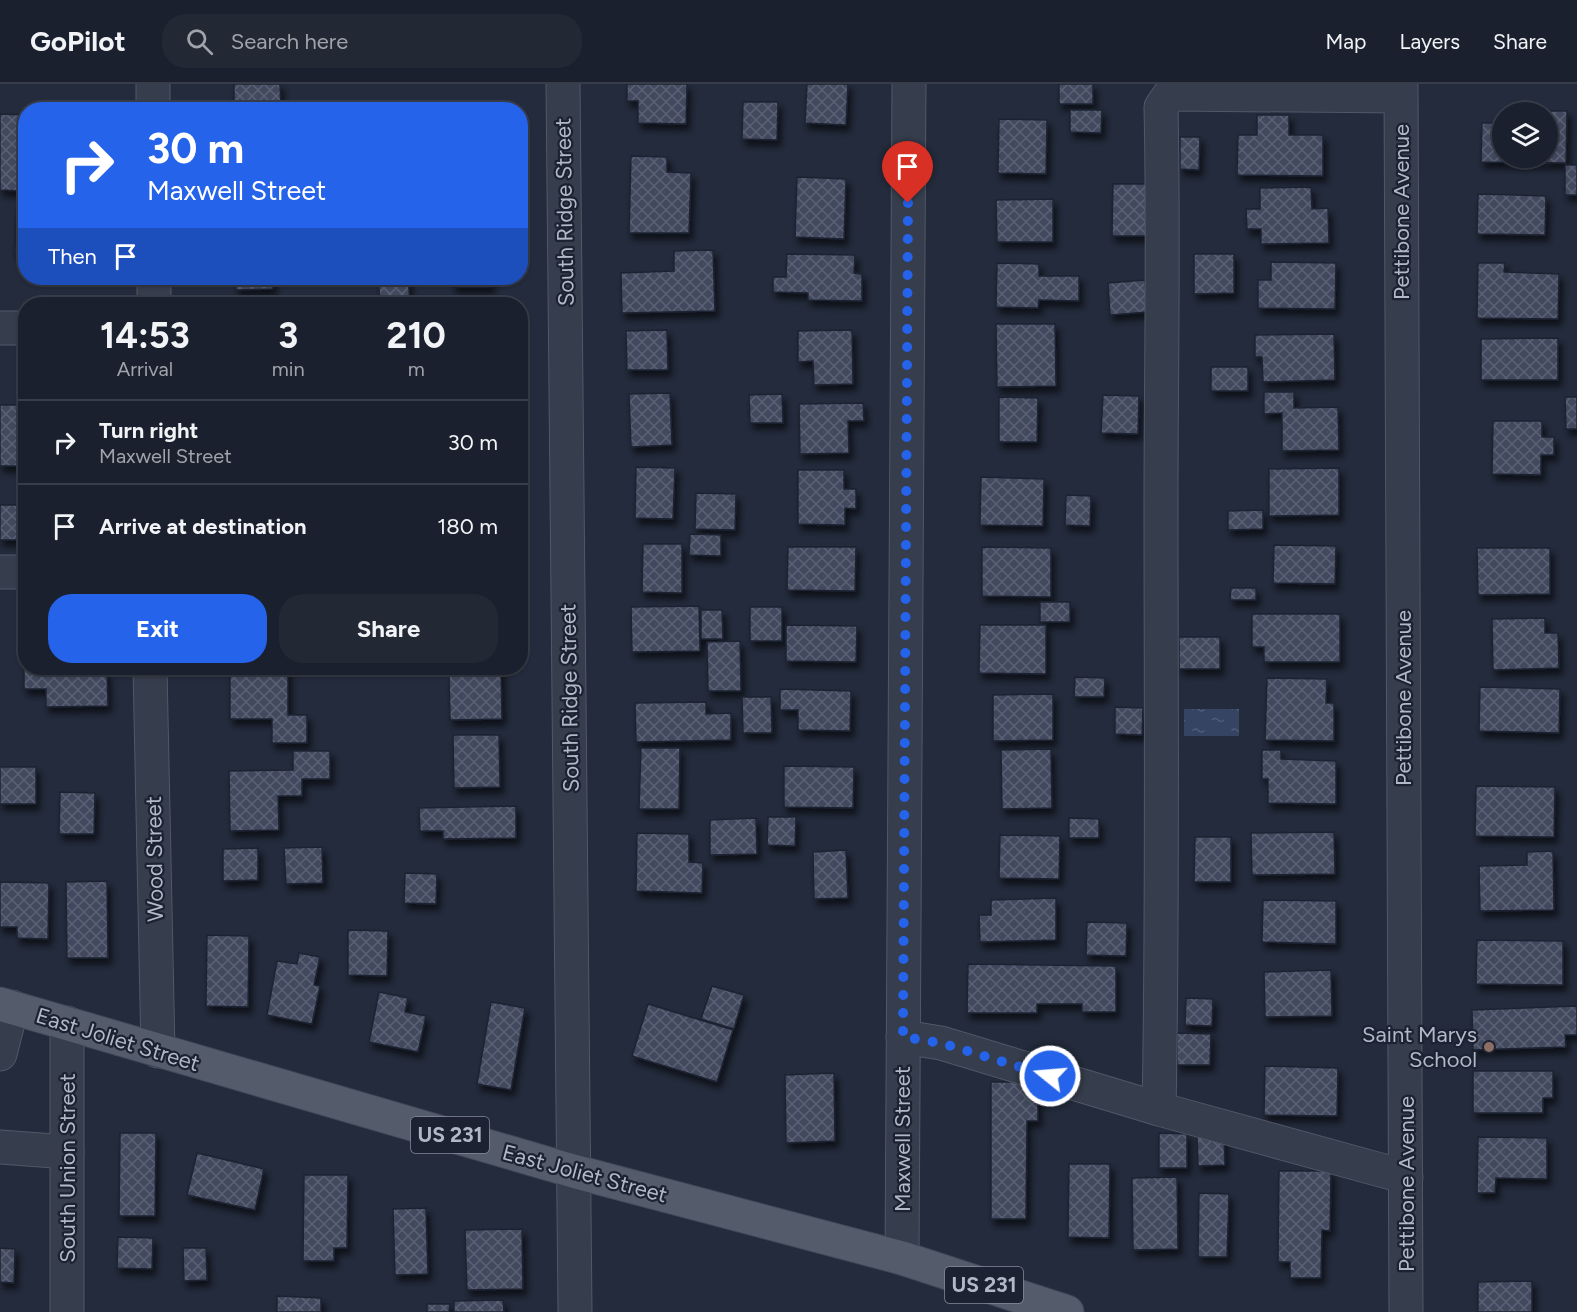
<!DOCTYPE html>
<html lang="en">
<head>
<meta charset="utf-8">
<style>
	:root { --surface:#1a202d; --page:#232835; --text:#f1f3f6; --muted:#9fa3aa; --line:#383e49; --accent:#2563eb }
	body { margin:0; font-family:Figtree,sans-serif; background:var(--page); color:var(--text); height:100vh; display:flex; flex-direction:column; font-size:22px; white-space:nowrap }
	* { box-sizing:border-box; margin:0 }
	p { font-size:20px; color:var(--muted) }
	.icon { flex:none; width:33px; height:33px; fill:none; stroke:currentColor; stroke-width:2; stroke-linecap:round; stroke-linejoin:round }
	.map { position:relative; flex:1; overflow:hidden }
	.panel { position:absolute; left:18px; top:213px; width:510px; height:378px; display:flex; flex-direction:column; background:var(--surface); border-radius:24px; box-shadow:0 2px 4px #0004,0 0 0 2px var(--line) }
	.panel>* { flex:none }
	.banner { position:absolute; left:18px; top:18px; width:510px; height:183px; border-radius:24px; box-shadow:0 2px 4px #0004,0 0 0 2px var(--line); background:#2563eb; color:#fff; overflow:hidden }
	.controls { position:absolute; left:1492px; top:18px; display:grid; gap:12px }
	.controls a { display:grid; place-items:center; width:66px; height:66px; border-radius:50%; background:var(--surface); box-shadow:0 2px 4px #0004,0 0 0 2px var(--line); font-size:30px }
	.pin { position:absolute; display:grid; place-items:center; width:51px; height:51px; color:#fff; margin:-62px -26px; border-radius:50% 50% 50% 0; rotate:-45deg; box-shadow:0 0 6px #0007 }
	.pin .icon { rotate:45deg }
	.me { position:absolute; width:66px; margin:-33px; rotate:287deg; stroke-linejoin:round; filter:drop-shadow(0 0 4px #0008) }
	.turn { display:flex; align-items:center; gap:21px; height:126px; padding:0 30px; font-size:27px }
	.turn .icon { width:78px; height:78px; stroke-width:2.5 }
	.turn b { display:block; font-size:42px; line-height:51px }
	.then { display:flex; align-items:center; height:57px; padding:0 30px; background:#0003; gap:12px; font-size:22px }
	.eta { display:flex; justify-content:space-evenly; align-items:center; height:102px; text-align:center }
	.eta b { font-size:36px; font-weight:700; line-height:42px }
	.primary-button { display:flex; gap:12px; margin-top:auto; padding:12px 30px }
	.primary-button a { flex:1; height:69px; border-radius:24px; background:var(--accent); color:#fff; font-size:24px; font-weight:700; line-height:69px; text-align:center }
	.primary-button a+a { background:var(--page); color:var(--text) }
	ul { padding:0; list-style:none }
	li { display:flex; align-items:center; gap:18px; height:84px; padding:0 30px; border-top:2px solid var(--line) }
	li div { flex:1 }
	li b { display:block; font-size:22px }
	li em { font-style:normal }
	header { display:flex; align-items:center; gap:36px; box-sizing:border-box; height:84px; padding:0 30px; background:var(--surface); border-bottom:2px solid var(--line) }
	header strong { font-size:28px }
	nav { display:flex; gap:33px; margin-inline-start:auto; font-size:21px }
	.search { width:420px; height:54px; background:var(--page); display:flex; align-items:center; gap:15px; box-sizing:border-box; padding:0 21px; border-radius:24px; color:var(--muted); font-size:22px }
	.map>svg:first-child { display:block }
	.water { fill:url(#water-ripples) }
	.building { fill:url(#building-cross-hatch); stroke:#1e2433; stroke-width:1.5; filter:url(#shadow) }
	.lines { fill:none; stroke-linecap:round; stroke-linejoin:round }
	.minor-casing { stroke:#525867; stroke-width:35 }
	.major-casing { stroke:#404655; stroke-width:35 }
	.minor { stroke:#363d4c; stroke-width:33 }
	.major { stroke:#545c6c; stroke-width:33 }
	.route { stroke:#2563eb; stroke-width:10; stroke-dasharray:0 18 }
	.education-dot { fill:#8d6e63; stroke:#1c2231; stroke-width:2 }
	.labels { text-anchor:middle; stroke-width:4.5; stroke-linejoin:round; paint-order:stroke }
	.shield { fill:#1c2231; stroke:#858b9b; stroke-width:1.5 }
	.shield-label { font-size:21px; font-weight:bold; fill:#b2b8c8 }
	.street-label { font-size:22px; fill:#b2b8c8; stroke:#1c2231 }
	.poi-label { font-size:22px; fill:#b2b8c8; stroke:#1c2231; text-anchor:end }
</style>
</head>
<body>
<header>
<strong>GoPilot</strong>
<div class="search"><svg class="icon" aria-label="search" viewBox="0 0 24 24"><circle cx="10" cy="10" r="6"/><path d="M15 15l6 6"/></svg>Search here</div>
<nav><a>Map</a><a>Layers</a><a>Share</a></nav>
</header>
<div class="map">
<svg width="1577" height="1228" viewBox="0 0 1577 1228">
	<defs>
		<pattern id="water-ripples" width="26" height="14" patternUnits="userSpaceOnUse" patternTransform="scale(1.5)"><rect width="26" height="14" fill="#364463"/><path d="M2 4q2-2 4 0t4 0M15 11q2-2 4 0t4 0" fill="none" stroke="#515d78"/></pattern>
		<pattern id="building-cross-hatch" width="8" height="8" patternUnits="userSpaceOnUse" patternTransform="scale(1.5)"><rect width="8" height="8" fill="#424a5e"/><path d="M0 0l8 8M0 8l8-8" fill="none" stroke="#5b6274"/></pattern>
		<filter id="shadow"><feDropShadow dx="3.5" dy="6" stdDeviation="3" flood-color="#0009"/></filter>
	</defs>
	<rect width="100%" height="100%" fill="#232b3c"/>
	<rect class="water" x="1184" y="625" width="55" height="27"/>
	<g class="building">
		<polygon points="234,0 280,0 281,26 234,26"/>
		<polygon points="627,0 687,0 686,40 638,39 638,17 627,17"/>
		<polygon points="807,0 848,0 846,41 805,39"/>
		<rect x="1059" y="0" width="34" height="20"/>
		<polygon points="743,18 778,18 777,56 742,55"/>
		<polygon points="1070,26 1102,26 1101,49 1070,48"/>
		<polygon points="1520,27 1567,27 1566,79 1481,78 1482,39 1503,39 1503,74 1548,74 1548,28 1520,28"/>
		<polygon points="0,30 26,31 26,56 23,56 21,107 0,106"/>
		<polygon points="1257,31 1289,31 1289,51 1323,51 1323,92 1237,91 1238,51 1257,51"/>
		<polygon points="999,35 1047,36 1046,90 998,89"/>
		<polygon points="1180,53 1200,53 1199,86 1180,85"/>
		<polygon points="631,72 667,73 667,88 691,89 689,149 629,149"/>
		<rect x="1565" y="81" width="12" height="30"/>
		<polygon points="797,93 846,95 844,155 795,153"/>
		<polygon points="1113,100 1149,100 1149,152 1112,152"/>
		<polygon points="1311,103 1312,125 1328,124 1329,159 1261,160 1261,145 1247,145 1246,125 1260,125 1260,104"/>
		<polygon points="1478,110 1546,112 1545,151 1477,150"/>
		<polygon points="1053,115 1053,158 997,158 996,116"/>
		<polygon points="16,126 26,126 26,171 15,171"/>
		<polygon points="713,166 715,227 622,229 621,189 674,187 674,167"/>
		<polygon points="787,170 855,171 854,189 862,190 862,217 808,216 808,209 773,208 773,193 786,193"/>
		<polygon points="1194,170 1234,170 1234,209 1194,210"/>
		<polygon points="1271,178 1336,179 1335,225 1258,224 1258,196 1271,196"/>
		<polygon points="997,179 1039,180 1039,192 1079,192 1079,217 1039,216 1038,224 996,223"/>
		<polygon points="1478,179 1505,179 1504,188 1559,190 1558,235 1477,234"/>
		<polygon points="235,194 273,194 273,205 236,206"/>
		<polygon points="378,194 408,194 410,217 380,219"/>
		<rect x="453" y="194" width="38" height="9"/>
		<polygon points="1145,196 1148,228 1110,231 1108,199"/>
		<polygon points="996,240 1055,240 1056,302 997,303"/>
		<polygon points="667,246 668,286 627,286 626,247"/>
		<polygon points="852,246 853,300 814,301 813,277 798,278 798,247"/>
		<polygon points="1334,250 1335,296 1263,298 1262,273 1255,273 1255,251"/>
		<polygon points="1558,254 1558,296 1481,296 1481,255"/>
		<rect x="1211" y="283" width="37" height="24"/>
		<polygon points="1264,308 1294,308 1294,324 1338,323 1339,366 1282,367 1282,329 1264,330"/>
		<polygon points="670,309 672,361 631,363 629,310"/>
		<polygon points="782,310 783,339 750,339 749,311"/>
		<polygon points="1103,311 1139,312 1138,350 1101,349"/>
		<polygon points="999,313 1038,314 1037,358 999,358"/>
		<polygon points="1565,313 1577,313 1577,345 1566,345"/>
		<polygon points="863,319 864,337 848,337 849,369 800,370 799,320"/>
		<polygon points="0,321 19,321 21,382 0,382"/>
		<polygon points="1493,337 1542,337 1542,353 1554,353 1554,371 1541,371 1541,391 1492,390"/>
		<polygon points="636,383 675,384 673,435 635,434"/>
		<polygon points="1339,384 1339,431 1269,432 1269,385"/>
		<polygon points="798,386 844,386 844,405 856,405 856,425 845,424 845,441 798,440"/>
		<polygon points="981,393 1044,395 1043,442 980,441"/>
		<polygon points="696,409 736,410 735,446 695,445"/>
		<polygon points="1066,411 1091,412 1090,442 1065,441"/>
		<rect x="0" y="421" width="18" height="35"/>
		<polygon points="1263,426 1263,445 1228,446 1228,427"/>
		<polygon points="690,450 721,451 721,472 689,471"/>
		<polygon points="643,460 682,460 682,509 642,508"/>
		<polygon points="1274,461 1336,462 1335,500 1273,499"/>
		<polygon points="788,463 856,463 855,507 787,506"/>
		<polygon points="982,463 1051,464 1051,513 982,512"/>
		<polygon points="1477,464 1550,464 1550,510 1478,511"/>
		<polygon points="1231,504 1256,504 1256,516 1230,516"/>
		<rect x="1040" y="518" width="30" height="20"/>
		<polygon points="699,522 700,567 632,568 631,523"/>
		<rect x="750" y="523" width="32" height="34"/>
		<polygon points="701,526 722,526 723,555 701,555"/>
		<polygon points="1252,530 1340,530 1340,578 1264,578 1264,563 1252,563"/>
		<polygon points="1545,534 1545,549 1558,549 1559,584 1493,586 1492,535"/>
		<polygon points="786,541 857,542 856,578 786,577"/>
		<polygon points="980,541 1046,541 1046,590 979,589"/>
		<rect x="1179" y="553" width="41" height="32"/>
		<polygon points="740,557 741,607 708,607 707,558"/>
		<polygon points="24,575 26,575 26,584 100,584 100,589 107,588 108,622 46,623 46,605 24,605"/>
		<polygon points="230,584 288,584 288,631 307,631 307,659 272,659 272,635 230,635"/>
		<polygon points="465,584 501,584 502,635 450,636 449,592 465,591"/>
		<polygon points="1075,593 1105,594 1104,613 1074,613"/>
		<polygon points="1267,594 1327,595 1326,619 1334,619 1334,657 1265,656"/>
		<polygon points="1480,603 1560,605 1559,649 1479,647"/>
		<polygon points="780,605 851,607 850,647 798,646 798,626 780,626"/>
		<polygon points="1053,610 1053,656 993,657 993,611"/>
		<polygon points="742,613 771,613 772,649 743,649"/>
		<polygon points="706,618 706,630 731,629 731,656 636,658 635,619"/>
		<polygon points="1115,623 1143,624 1142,651 1115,650"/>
		<polygon points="453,651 499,651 500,703 454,704"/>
		<polygon points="641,664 680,664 679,725 639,725"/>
		<polygon points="1051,665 1052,724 1002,725 1001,666"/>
		<polygon points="1262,666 1281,666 1281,675 1336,677 1336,720 1268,719 1268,695 1262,695"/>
		<polygon points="293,667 330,667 330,695 302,695 302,712 278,712 279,746 230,747 229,687 293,686"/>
		<polygon points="784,682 854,683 853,724 784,723"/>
		<rect x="0" y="683" width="36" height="37"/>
		<polygon points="1476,702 1555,703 1554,753 1475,752"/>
		<polygon points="60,708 95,709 94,750 59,750"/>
		<polygon points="516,722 516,754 443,755 443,747 420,747 419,724"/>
		<polygon points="768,733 796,733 795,762 767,761"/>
		<polygon points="756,734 757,770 710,771 710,736"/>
		<polygon points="1069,734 1099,735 1099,754 1069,754"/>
		<polygon points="1334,748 1335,790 1252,791 1251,749"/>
		<polygon points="637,749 689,750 689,778 703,779 702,809 636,807"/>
		<polygon points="1000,751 1060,752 1059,795 999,794"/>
		<polygon points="1195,753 1231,753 1231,798 1194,798"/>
		<polygon points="322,763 323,799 286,800 284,764"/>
		<polygon points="258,764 258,796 223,797 223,765"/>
		<polygon points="846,766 848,814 814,815 813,768"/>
		<polygon points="1553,767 1554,826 1480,827 1479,782 1527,781 1527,768"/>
		<polygon points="405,789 437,790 436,820 404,819"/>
		<polygon points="107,797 108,874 67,874 66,798"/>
		<polygon points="0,798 49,799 48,855 17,854 17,843 0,843"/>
		<polygon points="1056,814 1056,856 980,858 979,831 991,831 991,816"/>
		<polygon points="1263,816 1336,817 1336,860 1262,858"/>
		<polygon points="1087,838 1127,839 1126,872 1086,871"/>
		<polygon points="348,846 388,847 387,892 348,891"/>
		<polygon points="207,851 249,852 248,923 206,922"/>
		<polygon points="1477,856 1563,857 1563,901 1476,900"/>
		<polygon points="299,869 320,873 314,901 320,902 312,940 267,931 277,877 297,880"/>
		<polygon points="968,880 1116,882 1116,928 1082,928 1082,920 1037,920 1037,929 967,929"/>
		<polygon points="1331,886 1332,932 1265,933 1264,888"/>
		<polygon points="712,902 744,911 734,945 701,935"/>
		<polygon points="379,908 408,914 405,928 426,932 418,968 369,958"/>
		<polygon points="1186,914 1213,915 1212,942 1185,941"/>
		<polygon points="491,918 525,924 511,1006 477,1000"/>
		<polygon points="648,920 733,946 717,998 632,972"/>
		<polygon points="1577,922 1577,951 1565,951 1566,963 1473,966 1472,926"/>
		<polygon points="1177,949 1211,950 1210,981 1177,981"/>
		<polygon points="1265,982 1338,984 1337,1032 1264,1031"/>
		<polygon points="1473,987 1553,987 1553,1014 1543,1014 1543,1029 1473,1029"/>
		<polygon points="834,989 835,1057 786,1059 785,991"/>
		<polygon points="991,998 1038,998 1038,1037 1027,1037 1026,1135 991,1135"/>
		<polygon points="120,1049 156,1049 155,1132 119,1132"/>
		<polygon points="1159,1049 1187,1050 1187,1084 1159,1084"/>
		<polygon points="1224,1051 1225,1081 1198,1082 1197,1052"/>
		<polygon points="1478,1053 1547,1054 1547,1095 1496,1094 1495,1109 1477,1109"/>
		<polygon points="197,1069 264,1085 255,1126 187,1111"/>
		<polygon points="1069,1080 1110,1080 1109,1154 1068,1153"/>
		<polygon points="1279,1087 1331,1087 1330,1147 1322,1146 1321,1194 1290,1194 1290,1178 1278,1178"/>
		<polygon points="304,1091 348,1091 347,1164 334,1164 334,1177 303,1177"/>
		<polygon points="1177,1093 1178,1165 1133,1166 1132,1094"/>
		<polygon points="1199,1109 1229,1110 1227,1173 1198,1173"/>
		<polygon points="426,1124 428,1190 395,1191 393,1125"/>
		<polygon points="522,1145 523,1205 467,1206 465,1146"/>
		<polygon points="118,1153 153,1154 152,1185 117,1184"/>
		<polygon points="0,1164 15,1165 14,1199 0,1198"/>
		<polygon points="183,1164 206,1164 207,1196 184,1197"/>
		<polygon points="1532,1197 1532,1228 1478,1228 1478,1198"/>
		<polygon points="277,1212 321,1214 321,1228 277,1228"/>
		<polygon points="503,1216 504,1228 454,1228 454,1217"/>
		<polygon points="427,1220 450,1220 449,1228 427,1228"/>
	</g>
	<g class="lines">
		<defs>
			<g id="minor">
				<polyline points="153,0 153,26"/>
				<polyline points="563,0 575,1228"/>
				<polyline points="1401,0 1406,1228"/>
				<polyline points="154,194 154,220"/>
				<polyline points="0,244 26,244"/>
				<polyline points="0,488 26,488"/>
				<polyline points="150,584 158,967"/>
				<polyline points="903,953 941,959 1159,1025 1406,1093"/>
				<polyline points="0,970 12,923"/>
				<path d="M1159,1025C1163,823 1161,622 1161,420C1161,288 1164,155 1161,23L1170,10L1400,12"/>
				<polyline points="0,1063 67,1068"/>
				<polyline points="902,1174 909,0"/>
				<polyline points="67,1228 67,939"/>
			</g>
			<polyline id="major" points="0,920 573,1087 902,1174 1067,1228"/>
		</defs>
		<use href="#minor" class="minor-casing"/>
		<use href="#major" class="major-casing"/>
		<use href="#minor" class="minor"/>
		<use href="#major" class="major"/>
	</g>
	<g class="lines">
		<polyline class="route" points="908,119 903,953 941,959 1050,992"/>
	</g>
	<circle class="education-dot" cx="1489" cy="963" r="6"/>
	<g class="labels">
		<g class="shield">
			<rect x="411" y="1033" width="78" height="36" rx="4.5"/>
			<rect x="945" y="1183" width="78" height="36" rx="4.5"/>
		</g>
		<g class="shield-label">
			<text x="450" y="1058">US 231</text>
			<text x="984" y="1208">US 231</text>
		</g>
		<g class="street-label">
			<text transform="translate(564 128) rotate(-91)" y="8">South Ridge Street</text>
			<text transform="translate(1401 128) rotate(-90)" y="8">Pettibone Avenue</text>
			<text transform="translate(569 614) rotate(-91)" y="8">South Ridge Street</text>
			<text transform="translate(1403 614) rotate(-90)" y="8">Pettibone Avenue</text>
			<text transform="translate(154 775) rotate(-91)" y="8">Wood Street</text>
			<text transform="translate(118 955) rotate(17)" y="8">East Joliet Street</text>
			<text transform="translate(902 1055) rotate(-90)" y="8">Maxwell Street</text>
			<text transform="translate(67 1084) rotate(-90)" y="8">South Union Street</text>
			<text transform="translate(585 1089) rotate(15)" y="8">East Joliet Street</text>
			<text transform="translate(1406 1100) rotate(-90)" y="8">Pettibone Avenue</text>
		</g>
		<g class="poi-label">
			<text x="1477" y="958">Saint Marys<tspan x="1477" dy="25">School</tspan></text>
		</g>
	</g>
</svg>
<div class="controls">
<a><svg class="icon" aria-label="layers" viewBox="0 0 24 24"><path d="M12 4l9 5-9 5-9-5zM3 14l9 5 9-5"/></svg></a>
</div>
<div class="pin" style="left:908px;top:119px;background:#d93025"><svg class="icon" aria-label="arrive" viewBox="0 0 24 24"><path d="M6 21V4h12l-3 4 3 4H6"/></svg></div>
<svg class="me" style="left:1050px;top:992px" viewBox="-20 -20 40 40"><circle r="17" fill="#2563eb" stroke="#fff" stroke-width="3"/><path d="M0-11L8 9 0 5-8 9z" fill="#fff"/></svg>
<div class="banner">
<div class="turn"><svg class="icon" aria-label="right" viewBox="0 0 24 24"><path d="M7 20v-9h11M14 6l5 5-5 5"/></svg><div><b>30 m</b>Maxwell Street</div></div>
<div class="then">Then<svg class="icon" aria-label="arrive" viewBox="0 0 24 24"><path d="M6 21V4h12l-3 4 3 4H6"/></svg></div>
</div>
<section class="panel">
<div class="eta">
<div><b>14:53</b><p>Arrival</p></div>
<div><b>3</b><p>min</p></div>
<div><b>210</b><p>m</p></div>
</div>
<ul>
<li><svg class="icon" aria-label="right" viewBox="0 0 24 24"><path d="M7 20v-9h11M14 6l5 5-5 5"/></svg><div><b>Turn right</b><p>Maxwell Street</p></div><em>30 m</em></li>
<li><svg class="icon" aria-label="arrive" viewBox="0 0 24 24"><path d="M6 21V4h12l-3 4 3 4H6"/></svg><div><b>Arrive at destination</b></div><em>180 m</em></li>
</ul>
<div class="primary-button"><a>Exit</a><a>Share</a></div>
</section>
</div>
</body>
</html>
